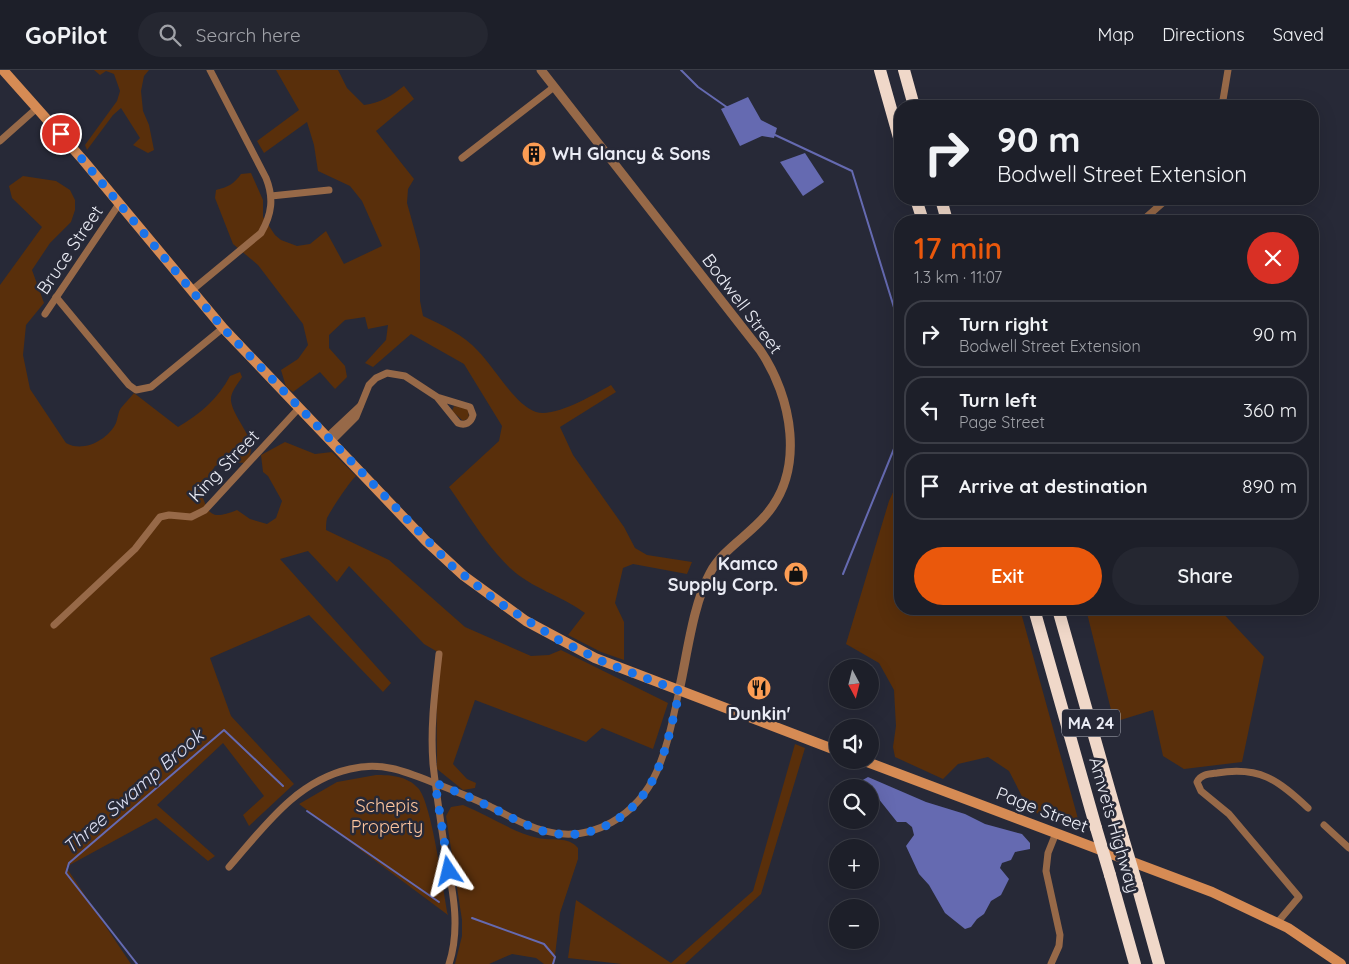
<!DOCTYPE html>
<html lang="en">
<head>
<meta charset="utf-8">
<style>
	:root { --surface:#1d1f29; --page:#252731; --text:#f1f3f6; --muted:#a0a2a8; --line:#3b3d46; --accent:#ea580c }
	body { margin:0; font-family:Quicksand,sans-serif; background:var(--page); color:var(--text); height:100vh; display:flex; flex-direction:column; font-size:19px; white-space:nowrap }
	* { box-sizing:border-box; margin:0 }
	p { font-size:16px; color:var(--muted) }
	.icon { flex:none; width:28px; height:28px; fill:none; stroke:currentColor; stroke-width:2; stroke-linecap:round; stroke-linejoin:round }
	.map { position:relative; flex:1; overflow:hidden }
	.sheet { position:absolute; left:894px; top:145px; width:425px; height:400px; display:flex; flex-direction:column; background:var(--surface); border-radius:20px; box-shadow:0 5px 20px #0002,0 0 0 1px var(--line) }
	.sheet>* { flex:none }
	.banner { position:absolute; left:894px; top:30px; width:425px; height:105px; border-radius:20px; box-shadow:0 5px 20px #0002,0 0 0 1px var(--line); background:#1d1f29; color:var(--text); overflow:hidden }
	.needle { width:32px; rotate:173deg }
	.controls { position:absolute; left:829px; top:589px; display:grid; gap:10px }
	.controls a { display:grid; place-items:center; width:50px; height:50px; border-radius:50%; background:var(--surface); box-shadow:0 5px 20px #0002,0 0 0 1px var(--line); font-size:25px }
	.pin { position:absolute; display:grid; place-items:center; width:42px; height:42px; color:#fff; margin:-21px; border:2px solid #fff; border-radius:50%; box-shadow:0 1px 5px #0007 }
	.me { position:absolute; width:55px; margin:-28px; rotate:350deg; stroke-linejoin:round; filter:drop-shadow(0 0 4px #0008) }
	.turn { display:flex; align-items:center; gap:18px; height:105px; padding:0 20px; font-size:22px }
	.turn .icon { width:65px; height:65px; stroke-width:2.5 }
	.turn b { display:block; font-size:35px; line-height:42px }
	.round { display:grid; place-items:center; flex:none; width:52px; height:52px; border-radius:26px; background:var(--page) }
	.head { display:flex; align-items:center; justify-content:space-between; height:85px; padding:0 20px }
	h1 { font-size:30px; font-weight:600; line-height:38px; color:var(--accent) }
	.cta { display:flex; gap:10px; margin-top:auto; padding:10px 20px }
	.cta a { flex:1; height:58px; border-radius:30px; background:var(--accent); color:#fff; font-size:20px; font-weight:600; line-height:58px; text-align:center }
	.cta a+a { background:var(--page); color:var(--text) }
	ul { padding:0; list-style:none }
	li { display:flex; align-items:center; gap:15px; height:68px; margin:0 10px 8px; padding:0 10px; border:2px solid var(--line); border-radius:20px }
	li div { flex:1 }
	li b { display:block; font-size:19px }
	li em { font-style:normal }
	header { display:flex; align-items:center; gap:30px; box-sizing:border-box; height:70px; padding:0 25px; background:var(--surface); border-bottom:1px solid var(--line) }
	header strong { font-size:24px }
	nav { display:flex; gap:28px; margin-inline-start:auto; font-size:18px }
	.search { width:350px; height:45px; background:var(--page); display:flex; align-items:center; gap:12px; box-sizing:border-box; padding:0 18px; border-radius:28px; color:var(--muted); font-size:19px }
	.map>svg:first-child { display:block }
	.green { fill:#592f0b }
	.water { fill:#656ab1 }
	.lines { fill:none; stroke-linecap:round; stroke-linejoin:round }
	.stream { stroke:#656ab1; stroke-width:2 }
	.minor { stroke:#976948; stroke-width:7 }
	.tertiary { stroke:#976948; stroke-width:9 }
	.secondary { stroke:#d68b54; stroke-width:10 }
	.motorway { stroke:#f0d8c9; stroke-width:12 }
	.motorway-bridge { stroke:#f0d8c9; stroke-width:12 }
	.route { stroke:#1a73e8; stroke-width:9; stroke-dasharray:0 16.2 }
	.labels { text-anchor:middle; stroke-width:5; stroke-linejoin:round; paint-order:stroke }
	.shield { fill:#272937; stroke:#b0b2bc; stroke-width:1 }
	.shield-label { font-size:16px; font-weight:bold; fill:#eaecf5 }
	.poi-label { font-size:18px; font-weight:bold; fill:#eaecf5; stroke:#272937; text-anchor:start }
	.street-label { font-size:18px; fill:#eaecf5; stroke:#272937 }
	.park-label { font-size:18px; fill:#fec59e; stroke:#272937 }
	.water-label { font-size:19px; font-style:italic; fill:#d9dcf0; stroke:#272937 }
</style>
</head>
<body>
<header>
<strong>GoPilot</strong>
<div class="search"><svg class="icon" aria-label="search" viewBox="0 0 24 24"><circle cx="10" cy="10" r="6"/><path d="M15 15l6 6"/></svg>Search here</div>
<nav><a>Map</a><a>Directions</a><a>Saved</a></nav>
</header>
<div class="map">
<svg width="1349" height="894" viewBox="0 0 1349 894">
	<rect width="100%" height="100%" fill="#272937"/>
	<g class="green">
		<polygon points="94,0 149,0 144,6 141,21 143,41 149,55 154,80 148,83 133,75 140,68 121,38 113,45 87,80 85,75 117,31 120,21 114,4 106,1 100,5"/>
		<path d="M276,0H338L347,18L364,35C381,33 391,26 404,16L414,29L376,61L414,109L408,119L407,133L420,180V231L423,246C442,255 464,265 478,281C494,297 515,335 536,342C555,348 595,324 611,315L616,322L560,357L573,385L624,457L635,478L647,485L692,492L687,504L633,494L623,498L615,533L624,552V590L601,582L568,565L585,543C562,526 531,518 510,498C486,475 468,444 449,417L499,371L502,356L464,294L411,264L373,297L365,293L386,270L388,255L368,259L365,247L345,250L329,265V278L345,296L347,307L335,319L320,302L293,322L286,317L281,300L298,289L308,275L303,254L258,195L233,174L215,128L216,120C228,117 234,114 241,104L251,103L263,130V147L275,165L281,170L297,176L310,174L326,161L344,194L382,176L362,131L350,116L318,101L314,75L307,52L264,83L257,71L299,40Z"/>
		<path d="M23,106L56,111L70,120L75,130V140L71,152L50,173L32,200L44,233L26,255L23,285L30,319L66,373C83,383 108,370 116,353C118,348 118,342 121,338C125,333 130,328 134,323L178,357C200,344 218,329 230,306L240,302L242,307C238,314 230,322 231,331C234,352 262,371 246,393L226,392L215,396L201,421C208,446 212,450 237,440L250,449L267,454L276,448L282,431L268,406L263,402L261,385L285,372L315,384L332,382L356,406C350,411 331,440 327,448C326,452 326,457 326,460L389,490L465,557L531,586L549,585L561,580L668,633L653,679L602,658L586,672L475,630L453,694L467,709L476,713L475,718L463,720L437,699L436,581L424,574L349,496L337,512L308,481L280,489L391,613L383,622L309,545L210,588L231,646L294,714L249,756L243,745L264,726L223,673L157,735L215,786L208,791L156,748L66,797L131,894H0V215L42,157L12,128L9,116Z"/>
		<polygon points="454,336 468,339 469,348 463,351 452,341"/>
		<polygon points="900,407 900,539 1020,539 1080,756 1042,746 1028,738 1009,701 988,687 958,694 943,709 895,687 893,677 896,656 894,620 879,593 846,574 889,431"/>
		<polygon points="1086,539 1219,539 1264,587 1242,692 1184,699 1163,686 1153,640 1114,652"/>
		<polygon points="795,674 805,678 761,824 685,894 622,894 568,888 576,830 671,893 753,821"/>
		<path d="M376,705C391,705 407,706 418,718C432,733 443,821 448,845L299,734L337,712Z"/>
		<path d="M463,735C488,745 512,762 538,768C551,771 569,766 578,778V789L560,843L554,894H544L536,888L512,884L489,894H455L462,866V850L446,746L451,737Z"/>
	</g>
	<g class="water">
		<polygon points="748,27 761,50 777,58 774,68 762,66 740,76 721,39"/>
		<polygon points="805,83 824,112 803,126 780,92"/>
		<polygon points="868,707 926,732 965,744 985,754 1022,764 1030,773 1030,779 1015,782 1011,790 1002,793 1000,798 1009,809 1001,825 991,831 984,844 977,849 971,857 965,859 945,843 929,815 919,804 906,776 914,765 912,757 906,752 897,752 870,718 862,715 861,711"/>
	</g>
	<g class="lines">
		<g class="stream">
			<polyline points="681,0 698,17 728,38"/>
			<polyline points="773,64 852,101 900,257"/>
			<polyline points="843,504 900,364"/>
			<polyline points="307,741 439,832"/>
			<polyline points="472,848 544,874 555,887 553,894"/>
			<polyline points="137,894 66,803 69,793 224,660 283,716"/>
		</g>
		<g class="minor">
			<polyline points="1222,36 1228,0"/>
			<polyline points="0,71 37,38"/>
			<polyline points="462,88 554,17"/>
			<polyline points="271,126 329,120"/>
			<polyline points="1142,151 1167,129"/>
			<path d="M191,221L261,163C272,144 274,128 266,108L210,0"/>
			<polyline points="56,227 129,315 136,320 151,317 223,258"/>
			<polyline points="45,244 119,134"/>
			<polyline points="327,367 360,336"/>
			<path d="M331,372L356,347L369,315L376,308L387,303L405,306L437,327L458,353C465,356 471,353 473,345L470,337L437,327"/>
			<polyline points="54,555 135,479 160,447 169,445 191,447 205,440 299,338"/>
			<path d="M439,584C435,620 430,657 433,694C436,721 440,747 444,774C451,814 462,854 449,894"/>
			<polyline points="1324,755 1349,778"/>
			<path d="M229,797C264,757 296,711 350,699C383,691 407,702 437,714C455,721 472,728 489,736C507,745 525,756 545,761C592,774 638,745 657,701C668,676 673,647 679,621"/>
			<path d="M1277,853L1299,827L1229,744L1201,721L1197,712C1201,704 1209,704 1217,703C1260,696 1278,710 1308,738"/>
			<polyline points="1051,894 1059,876 1060,865 1046,801 1048,783 1056,763"/>
		</g>
		<path class="tertiary" d="M541,0L760,280C792,327 806,400 765,446C748,466 722,480 710,503C693,534 687,586 679,621"/>
		<g class="secondary">
			<polyline points="3,0 83,90 223,258 426,471 464,506 526,551 595,588 838,681"/>
			<polyline points="862,690 1212,822 1288,858 1341,894"/>
		</g>
		<g class="motorway">
			<polyline points="880,0 900,71"/>
			<polyline points="904,0 914,36"/>
			<polyline points="916,129 923,151"/>
			<polyline points="941,129 947,151"/>
			<polyline points="1034,539 1096,758"/>
			<polyline points="1058,539 1123,768"/>
			<polyline points="1110,805 1135,894"/>
			<polyline points="1137,815 1159,894"/>
		</g>
		<g class="motorway-bridge">
			<polyline points="1096,758 1110,805"/>
			<polyline points="1123,768 1137,815"/>
		</g>
	</g>
	<g class="lines">
		<path class="route" d="M61,64L223,258L452,496L498,532L557,569L606,593L680,621C673,647 668,676 657,701C638,746 591,775 543,761C523,755 504,743 484,734C468,726 452,720 435,713L449,801"/>
	</g>
	<defs>
		<symbol id="building-disc" viewBox="-11 -11 22 22"><circle r="9.5" fill="#fc9d54" stroke="#272937"/><path d="M-4-6H4V6H1V3H-1V6H-4ZM-2.5-4.3h1.7v1.8h-1.7ZM.8-4.3h1.7v1.8H.8ZM-2.5-1h1.7V.8h-1.7ZM.8-1h1.7V.8H.8Z" fill="#111"/></symbol>
		<symbol id="shop-disc" viewBox="-11 -11 22 22"><circle r="9.5" fill="#fc9d54" stroke="#272937"/><path d="M-5-2.5h2.3a2.7 3.5 0 0 1 5.4 0H5L5.5 6h-11ZM-1.5-2.5h3a1.5 2.3 0 0 0-3 0Z" fill="#111"/></symbol>
		<symbol id="restaurant-disc" viewBox="-11 -11 22 22"><circle r="9.5" fill="#fc9d54" stroke="#272937"/><path d="M-5-6h1v4h1v-4h1v4h1v-4h1v5L-1.5 .5V6h-2V.5L-5-1ZM5-6V6H3V1.5H1.5Q1.5-4 5-6Z" fill="#111"/></symbol>
	</defs>
	<g fill-rule="evenodd">
		<use href="#building-disc" x="520" y="70" width="28" height="28"/>
		<use href="#shop-disc" x="782" y="490" width="28" height="28"/>
		<use href="#restaurant-disc" x="745" y="604" width="28" height="28"/>
	</g>
	<g class="labels">
		<rect class="shield" x="1062" y="639.5" width="58" height="27" rx="4"/>
		<g class="shield-label">
			<text x="1091" y="659">MA 24</text>
		</g>
		<g class="poi-label">
			<text x="552" y="90">WH Glancy &amp; Sons</text>
			<text x="778" y="500" text-anchor="end">Kamco<tspan x="778" dy="21">Supply Corp.</tspan></text>
			<text x="759" y="650" text-anchor="middle">Dunkin'</text>
		</g>
		<g class="street-label">
			<text transform="translate(70 180) rotate(-56)" y="6">Bruce Street</text>
			<text transform="translate(742 234) rotate(53)" y="6">Bodwell Street</text>
			<text transform="translate(224 396) rotate(-46)" y="6">King Street</text>
			<text transform="translate(1042 740) rotate(21)" y="6">Page Street</text>
			<text transform="translate(1114 755) rotate(74)" y="6">Amvets Highway</text>
		</g>
		<g class="park-label">
			<text x="387" y="742">Schepis<tspan x="387" dy="21">Property</tspan></text>
		</g>
		<g class="water-label">
			<text transform="translate(133 721) rotate(-41)" y="7">Three Swamp Brook</text>
		</g>
	</g>
</svg>
<div class="controls">
<a><svg class="needle" viewBox="-14 -14 28 28"><path d="M0-13l5 13h-10z" fill="#e53935"/><path d="M0 13l5-13h-10z" fill="#a0a2a8"/></svg></a>
<a><svg class="icon" aria-label="sound" viewBox="0 0 24 24"><path d="M4 9h4l5-4v14l-5-4H4zM17 9q2 3 0 6"/></svg></a>
<a><svg class="icon" aria-label="search" viewBox="0 0 24 24"><circle cx="10" cy="10" r="6"/><path d="M15 15l6 6"/></svg></a>
<a>+</a>
<a>−</a>
</div>
<div class="pin" style="left:61px;top:64px;background:#d93025"><svg class="icon" aria-label="arrive" viewBox="0 0 24 24"><path d="M6 21V4h12l-3 4 3 4H6"/></svg></div>
<svg class="me" style="left:449px;top:801px" viewBox="-20 -20 40 40"><path d="M0-17L14 15 0 8-14 15z" fill="#1a73e8" stroke="#fff" stroke-width="4"/></svg>
<div class="banner">
<div class="turn"><svg class="icon" aria-label="right" viewBox="0 0 24 24"><path d="M7 20v-9h11M14 6l5 5-5 5"/></svg><div><b>90 m</b>Bodwell Street Extension</div></div>
</div>
<section class="sheet">
<div class="head"><div><h1>17 min</h1><p>1.3 km · 11:07</p></div><a class="round" style="background:#d93025;color:#fff"><svg class="icon" aria-label="close" viewBox="0 0 24 24"><path d="M6 6l12 12M18 6L6 18"/></svg></a></div>
<ul>
<li><svg class="icon" aria-label="right" viewBox="0 0 24 24"><path d="M7 20v-9h11M14 6l5 5-5 5"/></svg><div><b>Turn right</b><p>Bodwell Street Extension</p></div><em>90 m</em></li>
<li><svg class="icon" aria-label="left" viewBox="0 0 24 24"><path d="M17 20v-9H6M10 6l-5 5 5 5"/></svg><div><b>Turn left</b><p>Page Street</p></div><em>360 m</em></li>
<li><svg class="icon" aria-label="arrive" viewBox="0 0 24 24"><path d="M6 21V4h12l-3 4 3 4H6"/></svg><div><b>Arrive at destination</b></div><em>890 m</em></li>
</ul>
<div class="cta"><a>Exit</a><a>Share</a></div>
</section>
</div>
</body>
</html>
